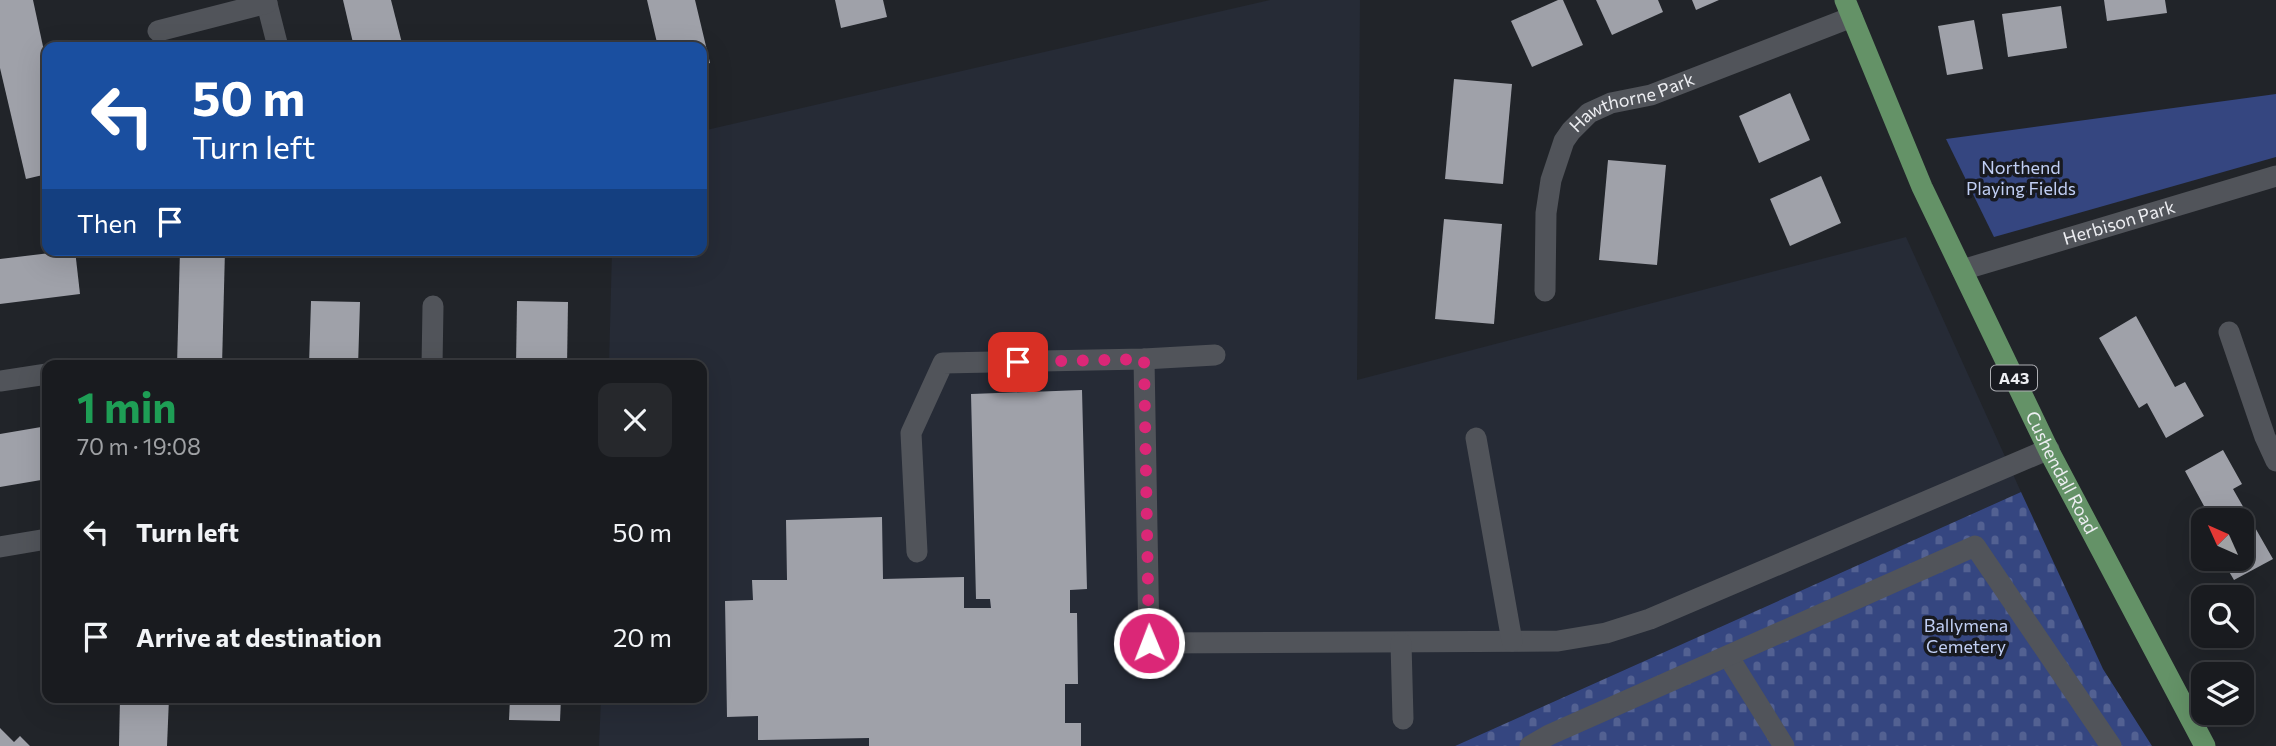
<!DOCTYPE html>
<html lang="en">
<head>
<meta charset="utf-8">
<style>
	:root { --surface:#191b1f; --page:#26282c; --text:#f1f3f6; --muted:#9fa1a4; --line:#37393d }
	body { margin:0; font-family:Commissioner,sans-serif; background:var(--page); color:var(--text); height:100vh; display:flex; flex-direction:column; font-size:26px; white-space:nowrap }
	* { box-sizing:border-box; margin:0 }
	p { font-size:23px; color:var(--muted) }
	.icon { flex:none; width:38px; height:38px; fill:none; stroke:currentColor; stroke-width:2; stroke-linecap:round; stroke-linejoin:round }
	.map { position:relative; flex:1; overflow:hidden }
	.details { position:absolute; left:42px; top:360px; width:665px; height:343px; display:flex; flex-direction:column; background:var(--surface); border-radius:14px; box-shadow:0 7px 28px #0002,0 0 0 2px var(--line) }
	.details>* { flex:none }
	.banner { position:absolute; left:42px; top:42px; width:665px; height:214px; border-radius:14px; box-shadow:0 7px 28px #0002,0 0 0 2px var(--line); background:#1a4fa0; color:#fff; overflow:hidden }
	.needle { width:46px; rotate:315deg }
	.fabs { position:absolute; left:2191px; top:508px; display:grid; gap:14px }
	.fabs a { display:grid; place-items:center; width:63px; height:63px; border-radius:14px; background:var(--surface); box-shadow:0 7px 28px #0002,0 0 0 2px var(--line); font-size:35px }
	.pin { position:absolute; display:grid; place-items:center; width:60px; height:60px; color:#fff; margin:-30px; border-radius:14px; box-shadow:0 4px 10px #0006 }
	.me { position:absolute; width:77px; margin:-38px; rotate:359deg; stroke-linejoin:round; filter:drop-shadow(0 0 5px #0008) }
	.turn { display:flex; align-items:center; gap:24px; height:147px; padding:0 35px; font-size:32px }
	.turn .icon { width:91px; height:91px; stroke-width:2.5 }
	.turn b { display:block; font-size:49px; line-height:60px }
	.then { display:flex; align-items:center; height:66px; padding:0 35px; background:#0003; gap:14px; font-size:26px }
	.round { display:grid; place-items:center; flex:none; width:74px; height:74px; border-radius:14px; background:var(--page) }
	.head { display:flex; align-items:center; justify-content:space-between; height:119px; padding:0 35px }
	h1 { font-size:42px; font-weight:700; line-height:52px; color:#1e9e55 }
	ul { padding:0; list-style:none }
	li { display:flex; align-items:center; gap:21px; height:105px; padding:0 35px }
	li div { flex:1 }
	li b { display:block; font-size:26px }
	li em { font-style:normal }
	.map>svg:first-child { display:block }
	.built { fill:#262b36 }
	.cemetery { fill:url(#cemetery-stones) }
	.park { fill:#354680 }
	.building { fill:#9fa1a9 }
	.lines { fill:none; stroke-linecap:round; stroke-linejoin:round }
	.minor { stroke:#51545a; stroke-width:21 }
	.major { stroke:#649267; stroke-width:21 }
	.route { stroke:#db2777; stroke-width:12; stroke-dasharray:0 21.6 }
	.labels { text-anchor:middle; stroke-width:7; stroke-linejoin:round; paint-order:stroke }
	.shield { fill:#181a20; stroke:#adaeb3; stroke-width:2 }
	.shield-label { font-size:16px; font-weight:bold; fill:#edeef2 }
	.street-label { font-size:18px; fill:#edeef2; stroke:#181a20 }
	.park-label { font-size:18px; fill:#c1cff4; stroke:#181a20 }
</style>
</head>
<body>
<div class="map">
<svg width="2276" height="746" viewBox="0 0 2276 746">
	<defs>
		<pattern id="cemetery-stones" width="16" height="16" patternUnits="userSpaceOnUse" patternTransform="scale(1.75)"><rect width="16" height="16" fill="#354680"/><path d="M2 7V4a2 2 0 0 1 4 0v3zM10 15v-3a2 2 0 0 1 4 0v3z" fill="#536192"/></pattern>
	</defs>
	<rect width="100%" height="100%" fill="#212429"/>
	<polygon class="built" points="1270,0 1360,0 1357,380 1906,237 2021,492 1455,746 599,746 601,698 702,698 702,366 609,366 612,250 702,250 702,131"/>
	<polygon class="cemetery" points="2021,492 2103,669 2152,746 1455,746"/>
	<polygon class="park" points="2276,94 2276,157 1994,237 1946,139"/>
	<g class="building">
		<polygon points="0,0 33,0 47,65 47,174 26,179 0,68"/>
		<polygon points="343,0 391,0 403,47 354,47"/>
		<polygon points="647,0 695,0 710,63 702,65 702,47 658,47"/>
		<polygon points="835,0 883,0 887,17 841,28"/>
		<polygon points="1558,0 1563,0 1583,45 1532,67 1511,21"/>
		<polygon points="1596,0 1658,0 1663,12 1612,35"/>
		<polygon points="1692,0 1719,0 1696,10"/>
		<polygon points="2104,0 2165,0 2167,13 2107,21"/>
		<polygon points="2061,6 2067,48 2008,57 2002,14"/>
		<polygon points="1974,20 1983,69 1947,75 1938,26"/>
		<polygon points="1454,79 1512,84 1503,184 1445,179"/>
		<polygon points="1790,93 1810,140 1759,163 1739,116"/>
		<polygon points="1608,160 1666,165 1657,265 1599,260"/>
		<polygon points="1821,176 1841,223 1790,246 1770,199"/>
		<polygon points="1444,219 1502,224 1494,324 1435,319"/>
		<polygon points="75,250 80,294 0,304 0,259"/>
		<polygon points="180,250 225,250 222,366 177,366"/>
		<polygon points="311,301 360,302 358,366 309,366"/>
		<polygon points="517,301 568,302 567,366 516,366"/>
		<polygon points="2136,316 2175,387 2185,382 2204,416 2166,438 2147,403 2139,408 2099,338"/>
		<polygon points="1082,390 1087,589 1070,590 1070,613 1077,613 1078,684 1065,684 1065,723 1081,723 1081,746 869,746 869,738 758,740 758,716 727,717 725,601 753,600 752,580 787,580 786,520 882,517 883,579 964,577 964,608 991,608 990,599 976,599 971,394"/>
		<polygon points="47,426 47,479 0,487 0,434"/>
		<polygon points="2223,450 2242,484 2233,489 2273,559 2234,580 2221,558 2242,558 2242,520 2203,520 2203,527 2194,511 2204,506 2185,471"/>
		<polygon points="120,698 169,698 167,746 119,746"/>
		<polygon points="510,698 561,698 560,721 509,720"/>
		<polygon points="0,728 14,742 20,736 30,746 0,746"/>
	</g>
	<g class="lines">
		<g class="minor">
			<polyline points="266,0 278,47"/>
			<polyline points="158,31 267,3"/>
			<path id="s1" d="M1962,270L2276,176"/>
			<path id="s2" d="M1545,291L1546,213L1551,180L1564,141L1571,131L1589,113L1611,103L1651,95L1852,17"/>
			<polyline points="2229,332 2265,437 2276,461"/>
			<polyline points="1144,359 1149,643 1558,641 1606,633 1650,619 2049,449"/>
			<polyline points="432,366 433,306"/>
			<polyline points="0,381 47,374"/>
			<polyline points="1476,438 1512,641"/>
			<polyline points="0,547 47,539"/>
			<polyline points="917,552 911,433 943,363 1144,359 1215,355"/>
			<polyline points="1401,643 1403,719"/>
			<polyline points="1728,656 1784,746"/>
			<polyline points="1530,746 1549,735 1975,546 2111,746"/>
		</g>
		<path class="major" id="s3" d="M1845,0L1922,187L2051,455L2205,746"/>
	</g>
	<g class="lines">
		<polyline class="route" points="1018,362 1144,359 1149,643"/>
	</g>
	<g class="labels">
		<rect class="shield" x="1991" y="365.5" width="46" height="25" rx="5"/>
		<g class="shield-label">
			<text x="2014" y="384">A43</text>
		</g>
		<g class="street-label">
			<text dy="6" stroke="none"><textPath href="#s2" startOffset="234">Hawthorne Park</textPath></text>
			<text dy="6" stroke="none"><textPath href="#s1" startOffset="164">Herbison Park</textPath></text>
			<text dy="6" stroke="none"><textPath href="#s3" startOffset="520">Cushendall Road</textPath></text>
		</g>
		<g class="park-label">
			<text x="2021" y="174">Northend<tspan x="2021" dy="21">Playing Fields</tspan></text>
			<text x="1966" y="632">Ballymena<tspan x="1966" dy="21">Cemetery</tspan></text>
		</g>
	</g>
</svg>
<div class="fabs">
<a><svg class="needle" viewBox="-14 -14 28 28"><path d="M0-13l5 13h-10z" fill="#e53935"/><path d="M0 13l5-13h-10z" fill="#9fa1a4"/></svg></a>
<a><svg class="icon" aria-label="search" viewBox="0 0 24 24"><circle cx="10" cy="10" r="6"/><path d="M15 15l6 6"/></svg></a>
<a><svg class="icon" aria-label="layers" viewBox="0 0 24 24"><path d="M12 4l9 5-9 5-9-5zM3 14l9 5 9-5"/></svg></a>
</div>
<div class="pin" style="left:1018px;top:362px;background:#d93025"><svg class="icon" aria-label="arrive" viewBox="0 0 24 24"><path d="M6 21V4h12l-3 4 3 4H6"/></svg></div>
<svg class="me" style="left:1149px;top:643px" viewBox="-20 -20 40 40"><circle r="17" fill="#db2777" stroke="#fff" stroke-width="3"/><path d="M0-11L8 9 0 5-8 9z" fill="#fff"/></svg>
<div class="banner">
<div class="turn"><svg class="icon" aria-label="left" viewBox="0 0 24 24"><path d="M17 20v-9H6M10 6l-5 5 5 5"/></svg><div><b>50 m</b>Turn left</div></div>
<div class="then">Then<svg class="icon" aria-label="arrive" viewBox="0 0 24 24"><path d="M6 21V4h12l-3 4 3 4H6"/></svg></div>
</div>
<section class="details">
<div class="head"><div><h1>1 min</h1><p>70 m · 19:08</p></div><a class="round"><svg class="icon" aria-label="close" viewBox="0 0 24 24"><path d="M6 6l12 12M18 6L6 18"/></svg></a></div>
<ul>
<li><svg class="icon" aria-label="left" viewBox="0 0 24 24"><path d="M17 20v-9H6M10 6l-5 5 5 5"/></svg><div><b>Turn left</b></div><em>50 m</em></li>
<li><svg class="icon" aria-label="arrive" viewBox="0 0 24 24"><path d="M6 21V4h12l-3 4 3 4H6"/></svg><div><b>Arrive at destination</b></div><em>20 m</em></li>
</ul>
</section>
</div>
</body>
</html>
